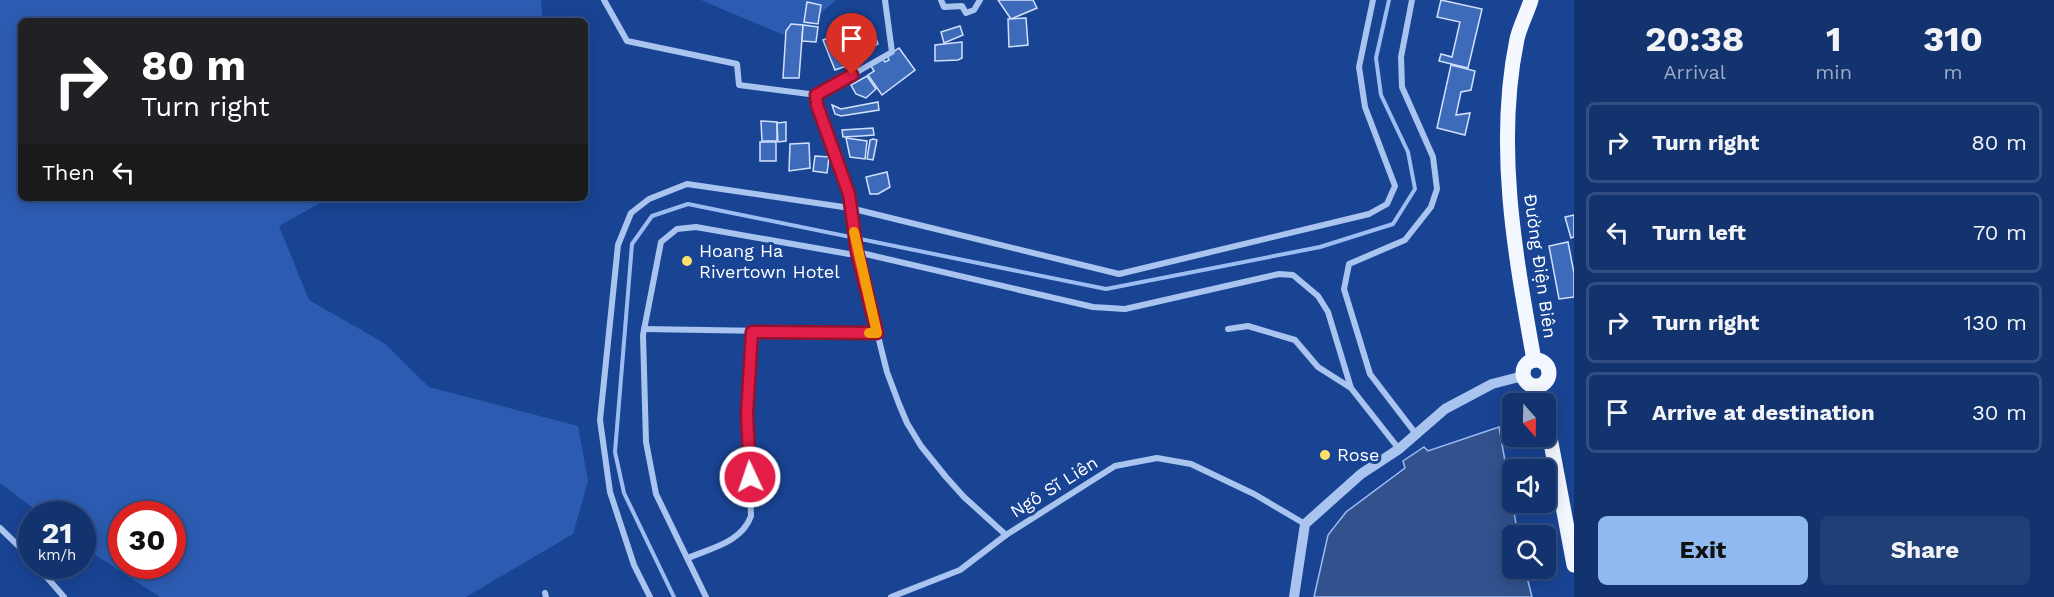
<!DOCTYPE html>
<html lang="en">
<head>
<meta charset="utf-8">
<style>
	:root { --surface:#13336f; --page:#203f77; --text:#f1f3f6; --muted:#9daac3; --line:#324e82; --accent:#90b9f0 }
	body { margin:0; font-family:"Work Sans",sans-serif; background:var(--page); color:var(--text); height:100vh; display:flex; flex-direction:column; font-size:22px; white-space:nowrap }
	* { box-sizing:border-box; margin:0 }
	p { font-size:20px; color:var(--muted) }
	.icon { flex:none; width:33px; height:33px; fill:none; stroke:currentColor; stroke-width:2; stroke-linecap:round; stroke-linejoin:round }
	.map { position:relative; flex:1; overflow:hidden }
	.side { display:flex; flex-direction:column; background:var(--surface); width:480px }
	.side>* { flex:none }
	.banner { position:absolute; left:18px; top:18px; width:570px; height:183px; border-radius:9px; box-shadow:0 3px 15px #0003,0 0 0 2px var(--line); background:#202124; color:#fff; overflow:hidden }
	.needle { width:39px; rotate:160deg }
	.buttons { position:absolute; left:1502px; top:393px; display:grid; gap:12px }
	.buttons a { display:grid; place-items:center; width:54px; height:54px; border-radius:9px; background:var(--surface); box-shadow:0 3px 15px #0003,0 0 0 2px var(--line); font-size:30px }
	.speed { position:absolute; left:18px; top:501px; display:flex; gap:12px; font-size:30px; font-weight:700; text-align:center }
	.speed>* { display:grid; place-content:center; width:78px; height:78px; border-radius:50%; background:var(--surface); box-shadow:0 3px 15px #0003,0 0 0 2px var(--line); line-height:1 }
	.speed small { font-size:15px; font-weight:400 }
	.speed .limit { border:9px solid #d22; background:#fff; color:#111 }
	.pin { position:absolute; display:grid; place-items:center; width:51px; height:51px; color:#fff; margin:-62px -26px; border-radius:50% 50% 50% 0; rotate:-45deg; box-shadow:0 0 6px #0007 }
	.pin .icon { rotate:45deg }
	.me { position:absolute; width:66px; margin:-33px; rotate:357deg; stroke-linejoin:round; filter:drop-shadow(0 0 4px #0008) }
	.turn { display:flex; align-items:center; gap:21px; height:126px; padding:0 24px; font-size:27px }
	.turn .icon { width:78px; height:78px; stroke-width:2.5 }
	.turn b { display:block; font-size:42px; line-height:51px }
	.then { display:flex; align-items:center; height:57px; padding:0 24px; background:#0003; gap:12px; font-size:22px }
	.eta { display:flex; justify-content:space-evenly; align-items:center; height:102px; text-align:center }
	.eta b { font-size:36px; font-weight:700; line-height:42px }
	.cta { display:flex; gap:12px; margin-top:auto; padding:12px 24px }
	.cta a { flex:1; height:69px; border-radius:9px; background:var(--accent); color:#111; font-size:24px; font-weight:700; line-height:69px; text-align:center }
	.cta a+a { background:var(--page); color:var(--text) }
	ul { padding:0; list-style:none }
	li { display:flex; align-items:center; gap:18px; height:81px; margin:0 12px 9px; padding:0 12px; border:3px solid var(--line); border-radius:9px }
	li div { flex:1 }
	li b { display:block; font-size:22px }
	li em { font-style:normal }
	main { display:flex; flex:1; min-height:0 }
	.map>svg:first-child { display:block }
	.green { fill:#2c5cb2; fill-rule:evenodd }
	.water { fill:#32518d; stroke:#9dbdf2; stroke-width:1.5 }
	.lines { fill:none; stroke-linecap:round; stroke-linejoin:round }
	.stream { stroke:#9dbdf2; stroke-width:4 }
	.building { fill:#3e6aba; stroke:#d1e1fb; stroke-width:1.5 }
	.minor { stroke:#aac4f0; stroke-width:6 }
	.tertiary { stroke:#aac4f0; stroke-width:10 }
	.primary { stroke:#f3f7ff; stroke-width:15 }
	.route-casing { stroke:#92132f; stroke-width:15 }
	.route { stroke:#e11d48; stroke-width:10 }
	.slow { stroke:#f59e0b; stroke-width:10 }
	.poi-dot { fill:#ffe169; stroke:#194494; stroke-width:2 }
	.labels { text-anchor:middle; stroke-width:6; stroke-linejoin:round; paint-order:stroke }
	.poi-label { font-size:18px; fill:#fff; stroke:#194494; text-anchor:start }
	.street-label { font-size:18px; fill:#fff; stroke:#194494 }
</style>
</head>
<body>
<main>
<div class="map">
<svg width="1574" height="597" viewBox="0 0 1574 597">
	<rect width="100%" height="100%" fill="#194494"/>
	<g class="green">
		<path d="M0,0H541L543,21H21V198H329L279,226L309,300L384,343L429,387L578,426L588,481L573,534L466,597H160L83,547L82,514H41L0,483ZM122,514H172V566H122Z"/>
		<polygon points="701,0 836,0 820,14 798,41"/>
	</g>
	<polygon class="water" points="1499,427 1518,535 1512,536 1512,568 1525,569 1532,597 1314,597 1328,535 1346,512 1405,468 1403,461 1424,447 1428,451"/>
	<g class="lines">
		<polyline class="stream" points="674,597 624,493 615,452 632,244 652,216 688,204 1106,289 1320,247 1393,224 1415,189 1408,152 1381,95 1376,58 1389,0"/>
	</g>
	<g class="building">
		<polygon points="998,0 1033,0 1037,8 1011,19"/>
		<polygon points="1441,0 1482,9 1468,68 1439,61 1441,54 1452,57 1460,22 1437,17"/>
		<polygon points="807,2 821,5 818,24 804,22"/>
		<polygon points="863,18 865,23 870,22 878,44 859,54 845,25"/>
		<polygon points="1026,18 1028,45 1009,47 1008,19"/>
		<polygon points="791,24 803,25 799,78 783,78 786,31"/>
		<polygon points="803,25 818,27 816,42 802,41"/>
		<polygon points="960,26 963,35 944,43 941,32"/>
		<polygon points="842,33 854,59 849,65 835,70 823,40"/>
		<polygon points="962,42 962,58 958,60 935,61 935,45"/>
		<polygon points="899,48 915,70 882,95 868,75 874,71 871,66 882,58 885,62 889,60 887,56"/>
		<polygon points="1451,65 1475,71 1471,90 1461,92 1456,115 1470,113 1465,135 1437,128"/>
		<polygon points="867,76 876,89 866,98 856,94 851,85"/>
		<polygon points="878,102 879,110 841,116 835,114 832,105 841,109"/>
		<polygon points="761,121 777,122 777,141 762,141"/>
		<polygon points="786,122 786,141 778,142 777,123"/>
		<polygon points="873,128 874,135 861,136 843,137 842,130"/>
		<polygon points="846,138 867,141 865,159 850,157"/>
		<polygon points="873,139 877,140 873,160 867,159 870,140"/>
		<rect x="760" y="142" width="16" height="19"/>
		<polygon points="809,143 810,168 789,171 790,144"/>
		<polygon points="815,156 829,157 827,173 813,171"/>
		<polygon points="887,172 890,187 878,194 870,194 866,177"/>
		<polygon points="1574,215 1574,237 1571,238 1565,217"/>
		<polygon points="1568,242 1574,273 1574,297 1559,299 1549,246"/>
	</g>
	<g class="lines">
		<g class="minor">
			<polyline points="604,0 627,41 737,64 739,85 817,95"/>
			<polyline points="885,0 892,52 817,95 817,105 849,194 857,252 887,372 899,404 907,423 921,446 946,477 964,497 1006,535"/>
			<polyline points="941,0 944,7 962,6 966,13 974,10 980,0"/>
			<polyline points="1412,0 1401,57 1402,87 1433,157 1437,189 1431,207 1405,240 1349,264 1344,289 1370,374 1416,434"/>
			<polyline points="644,329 877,333"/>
			<polyline points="1228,329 1248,326 1295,340 1318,367 1351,388 1399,449"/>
			<polyline points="0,528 32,559"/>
			<path d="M688,558C711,548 742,542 751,516L747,414L752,332"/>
			<polyline points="37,566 64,597"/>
			<polyline points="545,593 546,597"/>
			<polyline points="650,597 634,565 610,492 600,420 618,245 631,213 649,199 687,184 850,208 1119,274 1369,214 1387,204 1395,186 1365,107 1359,67 1373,0"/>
			<polyline points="706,597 656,494 646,442 643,335 661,242 677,229 696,227 849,254 857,252 1093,307 1125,309 1279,274 1293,275 1318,296 1328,312 1351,388"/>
			<polyline points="891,597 960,570 1006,535 1115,466 1157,458 1191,464 1254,494 1305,524"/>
		</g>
		<polyline class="tertiary" points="1294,597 1305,524 1361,474 1399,449 1445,409 1492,384 1523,376"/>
		<g class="primary">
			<path d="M1531,0C1527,13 1520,26 1517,39C1495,146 1515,254 1534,360"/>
			<circle cx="1536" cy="373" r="13"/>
			<polyline points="1545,411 1574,565"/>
		</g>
	</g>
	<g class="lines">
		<defs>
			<polyline id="route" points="750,477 747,414 752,332 877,333 857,252 849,194 817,105 816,95 852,75"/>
		</defs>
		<use href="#route" class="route-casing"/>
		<use href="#route" class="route"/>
		<polyline class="slow" points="854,232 877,333 869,333"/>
	</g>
	<g class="poi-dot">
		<circle cx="687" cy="261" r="6"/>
		<circle cx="1325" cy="455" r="6"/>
	</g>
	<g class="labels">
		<g class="poi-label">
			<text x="699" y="257">Hoang Ha<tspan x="699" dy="21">Rivertown Hotel</tspan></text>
			<text x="1337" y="461">Rose</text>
		</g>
		<g class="street-label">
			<text transform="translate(1540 266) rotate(82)" y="6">Đường Điện Biên</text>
			<text transform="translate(1054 487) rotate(-32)" y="6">Ngô Sĩ Liên</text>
		</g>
	</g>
</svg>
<div class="buttons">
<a><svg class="needle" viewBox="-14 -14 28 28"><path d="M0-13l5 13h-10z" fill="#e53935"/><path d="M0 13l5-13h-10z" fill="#9daac3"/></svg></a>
<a><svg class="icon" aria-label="sound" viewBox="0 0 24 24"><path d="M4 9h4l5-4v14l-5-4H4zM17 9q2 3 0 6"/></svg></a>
<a><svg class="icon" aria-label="search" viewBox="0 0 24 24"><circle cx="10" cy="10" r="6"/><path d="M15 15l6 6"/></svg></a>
</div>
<div class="speed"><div>21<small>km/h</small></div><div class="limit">30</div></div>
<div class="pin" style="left:852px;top:75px;background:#d93025"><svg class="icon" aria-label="arrive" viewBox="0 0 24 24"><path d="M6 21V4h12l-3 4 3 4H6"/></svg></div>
<svg class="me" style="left:750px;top:477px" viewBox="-20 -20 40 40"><circle r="17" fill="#e11d48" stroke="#fff" stroke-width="3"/><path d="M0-11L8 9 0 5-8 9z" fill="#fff"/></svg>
<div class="banner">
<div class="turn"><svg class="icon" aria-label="right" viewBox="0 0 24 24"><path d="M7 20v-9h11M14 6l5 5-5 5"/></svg><div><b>80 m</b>Turn right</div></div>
<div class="then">Then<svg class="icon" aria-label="left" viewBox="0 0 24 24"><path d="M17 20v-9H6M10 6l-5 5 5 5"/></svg></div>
</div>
</div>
<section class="side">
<div class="eta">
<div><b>20:38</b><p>Arrival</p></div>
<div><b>1</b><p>min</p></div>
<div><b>310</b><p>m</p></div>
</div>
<ul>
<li><svg class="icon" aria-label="right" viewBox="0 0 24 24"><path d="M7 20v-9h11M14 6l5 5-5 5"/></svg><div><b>Turn right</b></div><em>80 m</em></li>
<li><svg class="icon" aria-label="left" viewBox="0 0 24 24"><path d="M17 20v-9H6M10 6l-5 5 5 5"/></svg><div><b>Turn left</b></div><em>70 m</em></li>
<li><svg class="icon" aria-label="right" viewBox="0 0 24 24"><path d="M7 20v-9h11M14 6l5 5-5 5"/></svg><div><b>Turn right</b></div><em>130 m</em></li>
<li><svg class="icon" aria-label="arrive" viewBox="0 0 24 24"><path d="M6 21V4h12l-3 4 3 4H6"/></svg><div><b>Arrive at destination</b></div><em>30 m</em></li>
</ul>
<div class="cta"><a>Exit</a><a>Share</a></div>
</section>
</main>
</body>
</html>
